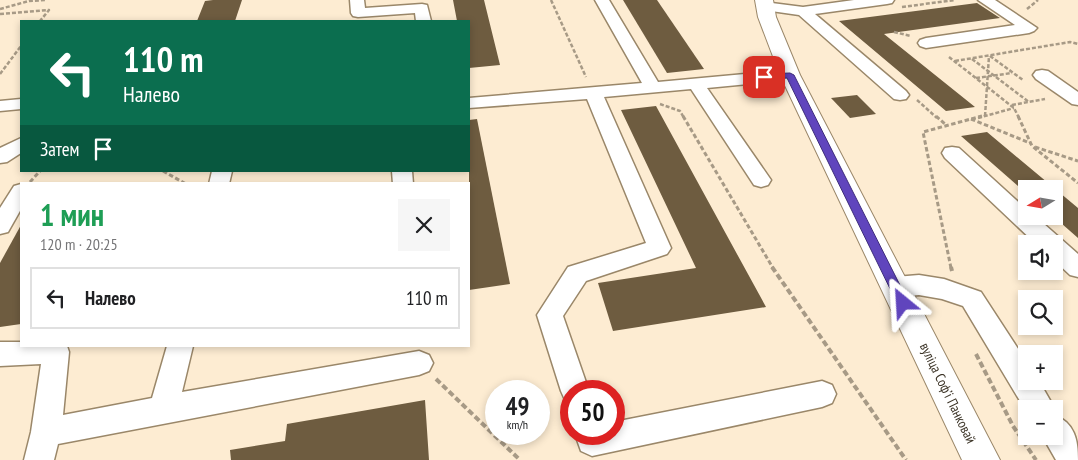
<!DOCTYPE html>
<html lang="ru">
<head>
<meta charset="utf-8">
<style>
	:root { --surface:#fff; --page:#f6f6f6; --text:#202124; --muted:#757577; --line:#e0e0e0 }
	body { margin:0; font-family:"PT Sans Narrow",sans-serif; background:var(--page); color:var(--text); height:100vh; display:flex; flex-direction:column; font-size:19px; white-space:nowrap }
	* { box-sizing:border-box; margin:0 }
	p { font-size:16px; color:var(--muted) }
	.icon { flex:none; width:28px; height:28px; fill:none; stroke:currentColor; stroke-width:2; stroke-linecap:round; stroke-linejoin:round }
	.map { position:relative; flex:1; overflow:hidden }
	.drawer { position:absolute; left:20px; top:182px; width:450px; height:165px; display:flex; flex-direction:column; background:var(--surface); border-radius:0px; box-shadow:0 2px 8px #0003 }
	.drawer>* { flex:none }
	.top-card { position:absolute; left:20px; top:20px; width:450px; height:152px; border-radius:0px; box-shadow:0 2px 8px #0003; background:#0b6e4f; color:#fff; overflow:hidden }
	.needle { width:32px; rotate:259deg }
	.fabs { position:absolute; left:1018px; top:180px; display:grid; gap:10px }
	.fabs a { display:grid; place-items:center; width:45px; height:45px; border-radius:0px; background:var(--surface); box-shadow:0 2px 8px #0003; font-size:25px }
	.speed { position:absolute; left:485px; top:380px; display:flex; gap:10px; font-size:25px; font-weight:700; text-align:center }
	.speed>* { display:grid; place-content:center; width:65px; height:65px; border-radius:50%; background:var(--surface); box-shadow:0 2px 8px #0003; line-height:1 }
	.speed small { font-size:12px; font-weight:400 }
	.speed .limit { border:8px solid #d22; background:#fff; color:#111 }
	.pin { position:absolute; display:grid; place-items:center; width:42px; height:42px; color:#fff; margin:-21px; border-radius:10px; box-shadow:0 2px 8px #0006 }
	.me { position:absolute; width:55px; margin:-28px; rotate:333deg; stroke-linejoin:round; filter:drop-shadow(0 0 4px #0008) }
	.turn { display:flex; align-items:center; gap:18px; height:105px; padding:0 20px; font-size:22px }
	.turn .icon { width:65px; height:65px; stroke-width:2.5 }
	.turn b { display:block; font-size:35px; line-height:42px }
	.then { display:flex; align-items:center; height:48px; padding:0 20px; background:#0003; gap:10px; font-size:19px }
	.round { display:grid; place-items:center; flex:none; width:52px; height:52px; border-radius:0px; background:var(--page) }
	.overview { display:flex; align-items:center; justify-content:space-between; height:85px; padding:0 20px }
	h1 { font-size:30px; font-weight:700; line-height:38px; color:#1e9e55 }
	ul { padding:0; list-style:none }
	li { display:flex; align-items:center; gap:15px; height:62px; margin:0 10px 8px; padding:0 10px; border:2px solid var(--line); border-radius:0px }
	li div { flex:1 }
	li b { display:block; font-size:19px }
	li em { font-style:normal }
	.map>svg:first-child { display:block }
	.building { fill:#6e5c40 }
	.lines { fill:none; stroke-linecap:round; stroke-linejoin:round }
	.minor-casing { stroke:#9a8769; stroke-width:3 }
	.major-casing { stroke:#9a8769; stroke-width:2 }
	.path-far2 { stroke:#a79a86; stroke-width:2.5; stroke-dasharray:4 2; stroke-linecap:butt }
	.path-far1 { stroke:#a79a86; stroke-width:3; stroke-dasharray:4.5 2.5; stroke-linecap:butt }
	.path { stroke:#a79a86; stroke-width:4; stroke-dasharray:6 3; stroke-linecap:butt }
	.minor { fill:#fff; fill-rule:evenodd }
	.major { fill:#fff; fill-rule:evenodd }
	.route { fill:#6045bd; stroke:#3e2d7b }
	.labels { text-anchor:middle; stroke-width:5; stroke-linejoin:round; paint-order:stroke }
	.street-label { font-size:14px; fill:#3c3427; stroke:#fff }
</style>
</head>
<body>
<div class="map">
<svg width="1078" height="460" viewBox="0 0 1078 460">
	<rect width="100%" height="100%" fill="#fdecd2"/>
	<g class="building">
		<polygon points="213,0 242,0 235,21 197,21 205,1"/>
		<polygon points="453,0 484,0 500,65 469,68 469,21 457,21"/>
		<polygon points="623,0 657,0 704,69 667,73"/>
		<polygon points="977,3 1000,18 884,34 975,107 946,111 839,21"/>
		<polygon points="857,95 876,114 850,118 831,98"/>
		<polygon points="656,106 766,307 613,331 598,283 696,268 621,110"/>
		<polygon points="477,119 510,284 469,290 469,120"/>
		<polygon points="987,132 1078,208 1078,238 1053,216 1054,189 1026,189 1026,193 961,136"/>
		<polygon points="21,225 21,324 0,327 0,263"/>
		<polygon points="425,400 429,460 231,460 230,450 285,441 287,424"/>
	</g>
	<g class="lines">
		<defs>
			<g id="minor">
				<polygon points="350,0 364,0 365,8 422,4 427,5 431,21 416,21 415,13 358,17 353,16 351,13"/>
				<polygon points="595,0 609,0 658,82 790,70 796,71 799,75 796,79 790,80 707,88 771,180 768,185 761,187 754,185 691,89 604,97 671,248 667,254 586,281 563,316 589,391 571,391 571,402 565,400 561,391 537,315 568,267 646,243 587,99 469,108 469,98 642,83"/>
				<polygon points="854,0 894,0 892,3 887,4 815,14 906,91 909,95 906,99 900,100 894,99 799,15 764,10 759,9 757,6 759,3 764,2 803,7"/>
				<polygon points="978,0 995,0 1037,28 1034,31 1029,33 926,48 920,46 918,43 920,40 926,38 1015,25"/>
				<polygon points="1042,70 1048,71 1078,92 1078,105 1072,104 1036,79 1033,75 1036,71"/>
				<polygon points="21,99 21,109 0,111 0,101"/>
				<polygon points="21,138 21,153 7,162 0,163 0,148"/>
				<polygon points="952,147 959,148 1026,209 1026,216 1035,216 1078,254 1078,277 1070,275 1054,260 1054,244 1036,244 945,158 942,153 945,148"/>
				<polygon points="212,171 232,171 229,184 209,184"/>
				<polygon points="392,171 412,171 413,184 393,184"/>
				<polygon points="21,184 21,209 8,232 0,234 0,208 14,186"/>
				<polygon points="919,275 944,279 981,292 1026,361 1026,381 1039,381 1055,409 1054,413 1054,409 1026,409 1026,411 963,306 942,299 919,295 895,297 886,294 883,287 886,280 895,277"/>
				<polygon points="0,342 21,342 21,346 67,346 69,352 63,415 152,398 167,346 193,346 182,392 419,351 429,355 433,363 429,371 419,375 58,444 54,460 24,460 31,432 41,364 0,366"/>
				<polygon points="822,381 832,385 836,394 832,403 822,407 592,456 581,451 575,434 614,434 614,422"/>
				<path d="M1054,415C1075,423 1078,440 1078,460H1056L1044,439L1042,436H1054Z"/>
			</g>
			<polygon id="major" points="755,0 773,0 776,17 800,75 1000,460 962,460 780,75 758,17"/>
		</defs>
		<use href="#minor" class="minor-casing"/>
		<use href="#major" class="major-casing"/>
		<g class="path-far2">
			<polyline points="551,0 586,77"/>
			<polyline points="902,7 955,0"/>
			<polyline points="0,9 29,1 45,0"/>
			<polyline points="1027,9 1038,0"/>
			<polyline points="0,14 49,10 40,21"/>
			<polyline points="894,32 911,36"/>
			<polyline points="990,56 1023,80"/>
			<polyline points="949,57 1014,108 1019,118"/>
			<polyline points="972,59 1029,102"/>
			<polyline points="955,61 1070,42 1078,44"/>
			<polyline points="0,74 21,46"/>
			<polyline points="976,78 1012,73"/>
			<polyline points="917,100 937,118"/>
			<polyline points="660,104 680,111 684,118"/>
			<polyline points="1012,105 1045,99"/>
			<polyline points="985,116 989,56"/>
			<polyline points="978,118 1014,108"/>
		</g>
		<g class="path-far1">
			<polyline points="683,116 773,268"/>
			<polyline points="936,116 946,125"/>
			<polyline points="1018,116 1032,146 1078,183"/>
			<polyline points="971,119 1030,143"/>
			<polyline points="1035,147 1078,161"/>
			<polyline points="163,171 186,184"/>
			<polyline points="30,182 40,171"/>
			<polyline points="951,268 923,132 982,116"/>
		</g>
		<g class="path">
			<polyline points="772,267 906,460"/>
			<polyline points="951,267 952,271"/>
			<polyline points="976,354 1013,426 1036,460"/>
			<polyline points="436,379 520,460"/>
		</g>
		<use href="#minor" class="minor"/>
		<use href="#major" class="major"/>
	</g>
	<polygon class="route" points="790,73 794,75 909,303 907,307 903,308 899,307 787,78 764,80 760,77 764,74"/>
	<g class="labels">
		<g class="street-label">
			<text transform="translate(948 393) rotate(64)" y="5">вуліца Софʼі Панковай</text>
		</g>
	</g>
</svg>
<div class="fabs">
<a><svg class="needle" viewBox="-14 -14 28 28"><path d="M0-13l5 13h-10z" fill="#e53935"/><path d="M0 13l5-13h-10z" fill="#757577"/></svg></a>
<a><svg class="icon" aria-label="sound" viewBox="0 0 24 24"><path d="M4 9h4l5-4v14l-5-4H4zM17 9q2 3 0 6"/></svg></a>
<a><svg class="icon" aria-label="search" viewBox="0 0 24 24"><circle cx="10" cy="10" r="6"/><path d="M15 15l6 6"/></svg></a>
<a>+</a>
<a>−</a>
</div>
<div class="speed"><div>49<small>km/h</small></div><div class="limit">50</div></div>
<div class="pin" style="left:764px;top:77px;background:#d93025"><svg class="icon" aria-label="arrive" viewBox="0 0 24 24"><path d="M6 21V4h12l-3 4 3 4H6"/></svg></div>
<svg class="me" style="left:903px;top:303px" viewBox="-20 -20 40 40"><path d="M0-17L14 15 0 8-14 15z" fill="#6045bd" stroke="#fff" stroke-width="4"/></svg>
<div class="top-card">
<div class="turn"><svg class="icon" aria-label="left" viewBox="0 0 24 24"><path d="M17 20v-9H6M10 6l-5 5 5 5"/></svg><div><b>110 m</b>Налево</div></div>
<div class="then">Затем<svg class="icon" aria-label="arrive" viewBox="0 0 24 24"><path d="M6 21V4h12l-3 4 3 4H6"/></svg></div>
</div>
<section class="drawer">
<div class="overview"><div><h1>1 мин</h1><p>120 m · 20:25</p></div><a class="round"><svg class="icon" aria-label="close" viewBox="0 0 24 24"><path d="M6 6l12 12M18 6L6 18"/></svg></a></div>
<ul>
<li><svg class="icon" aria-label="left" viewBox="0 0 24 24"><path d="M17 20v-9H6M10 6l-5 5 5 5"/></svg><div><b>Налево</b></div><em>110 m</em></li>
</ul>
</section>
</div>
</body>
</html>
